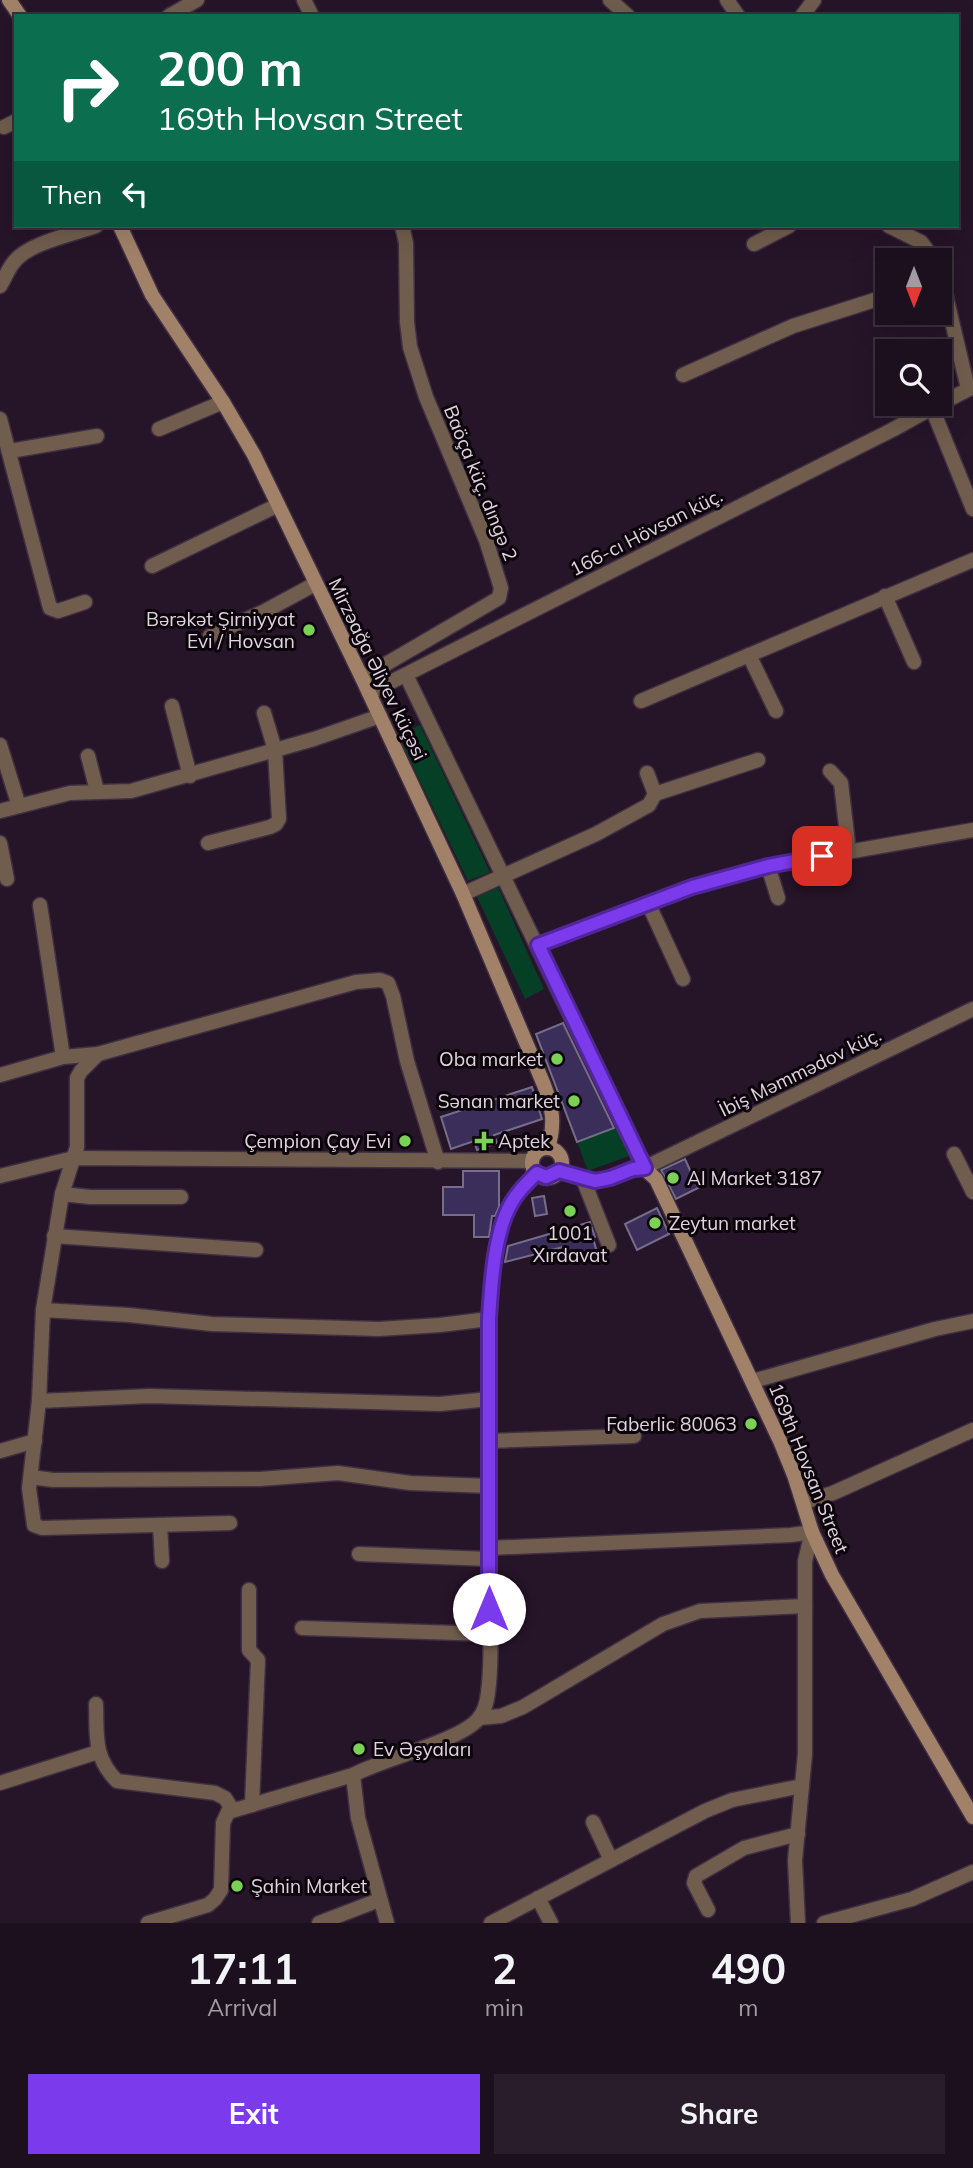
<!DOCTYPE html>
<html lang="en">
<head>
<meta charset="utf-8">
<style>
	:root { --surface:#1c0f1e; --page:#291d2b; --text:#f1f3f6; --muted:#a09ca4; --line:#3a2f3c; --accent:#7c3aed }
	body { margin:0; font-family:Mulish,sans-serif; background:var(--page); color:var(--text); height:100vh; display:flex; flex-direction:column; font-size:26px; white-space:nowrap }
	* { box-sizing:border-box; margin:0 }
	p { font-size:23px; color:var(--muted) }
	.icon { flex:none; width:38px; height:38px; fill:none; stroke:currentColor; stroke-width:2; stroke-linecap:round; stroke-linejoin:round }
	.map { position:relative; height:1923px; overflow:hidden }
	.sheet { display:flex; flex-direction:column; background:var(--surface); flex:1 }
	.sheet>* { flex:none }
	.guide { position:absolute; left:14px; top:14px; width:945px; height:214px; border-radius:0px; box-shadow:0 7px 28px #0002,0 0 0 2px var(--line); background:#0b6e4f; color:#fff; overflow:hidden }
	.needle { width:46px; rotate:180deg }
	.tools { position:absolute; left:875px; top:248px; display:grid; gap:14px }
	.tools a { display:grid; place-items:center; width:77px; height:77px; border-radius:0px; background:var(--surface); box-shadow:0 7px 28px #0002,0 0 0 2px var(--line); font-size:35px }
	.pin { position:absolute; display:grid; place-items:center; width:60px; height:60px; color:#fff; margin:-30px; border-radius:14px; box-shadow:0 4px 10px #0006 }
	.me { position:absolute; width:77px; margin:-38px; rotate:0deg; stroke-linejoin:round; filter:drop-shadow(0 0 5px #0008) }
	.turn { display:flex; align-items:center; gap:24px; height:147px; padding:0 28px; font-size:32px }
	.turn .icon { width:91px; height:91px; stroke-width:2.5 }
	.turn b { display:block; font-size:49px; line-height:60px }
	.then { display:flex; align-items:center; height:66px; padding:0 28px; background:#0003; gap:14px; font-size:26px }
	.eta { display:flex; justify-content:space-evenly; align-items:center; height:119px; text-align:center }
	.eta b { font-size:42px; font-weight:700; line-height:49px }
	.button { display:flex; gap:14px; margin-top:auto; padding:14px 28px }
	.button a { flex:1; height:80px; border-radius:0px; background:var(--accent); color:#fff; font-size:28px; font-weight:700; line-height:80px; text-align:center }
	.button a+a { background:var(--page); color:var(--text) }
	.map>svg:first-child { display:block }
	.green { fill:#053f26 }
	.building { fill:#3b2e5a; stroke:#756e8b; stroke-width:2 }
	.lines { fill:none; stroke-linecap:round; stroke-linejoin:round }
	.street-casing { stroke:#402f42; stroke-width:17 }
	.secondary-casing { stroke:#402f42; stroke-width:17 }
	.street { stroke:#705d4d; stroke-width:14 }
	.secondary { stroke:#a18269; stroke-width:14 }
	.route-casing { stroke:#51269a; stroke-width:18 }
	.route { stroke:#7c3aed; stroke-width:12 }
	.poi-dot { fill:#7bd156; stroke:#0b040b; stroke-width:2.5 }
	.labels { text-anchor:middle; stroke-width:6; stroke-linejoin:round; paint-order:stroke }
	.street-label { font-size:19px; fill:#e0d3e0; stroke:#0b040b }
	.poi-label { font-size:19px; fill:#e0d3e0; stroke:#0b040b; text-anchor:end }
</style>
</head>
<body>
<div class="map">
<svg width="973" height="1923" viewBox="0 0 973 1923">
	<rect width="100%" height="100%" fill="#261428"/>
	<g class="green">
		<polygon points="420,725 490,872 468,881 398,735"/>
		<polygon points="498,887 544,989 525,999 477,897"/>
		<polygon points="616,1127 629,1156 588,1171 577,1142"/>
	</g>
	<g class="building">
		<polygon points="563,1023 614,1128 577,1142 536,1034"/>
		<polygon points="532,1087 542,1119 494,1135 497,1143 477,1150 474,1141 451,1149 441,1117"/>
		<polygon points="685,1159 698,1188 676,1199 661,1170"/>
		<polygon points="463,1171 499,1171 499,1207 495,1216 492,1216 489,1237 474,1237 474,1215 443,1215 443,1187 463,1187"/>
		<polygon points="544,1196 547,1214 535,1216 532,1198"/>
		<polygon points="657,1208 669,1234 637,1250 625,1224"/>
		<polygon points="590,1222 595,1237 593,1238 598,1256 573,1264 567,1246 505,1262 508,1246"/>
	</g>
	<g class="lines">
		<defs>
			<g id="street">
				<polyline points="304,0 312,16"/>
				<polyline points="610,0 628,16"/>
				<polyline points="727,0 738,16"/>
				<polyline points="169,16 197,0"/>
				<polyline points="802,16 814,0"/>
				<polyline points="4,127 16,121"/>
				<polyline points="889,226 921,242 935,261"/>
				<polyline points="754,244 789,226"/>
				<polyline points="940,271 968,389"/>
				<path d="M0,286C5,278 8,269 14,262C28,243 74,234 96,226"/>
				<polyline points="683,375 793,326 887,296"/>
				<polyline points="940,404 973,387"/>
				<polyline points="932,408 973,509"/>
				<polyline points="0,419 50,608 58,611 85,602"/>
				<polyline points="159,429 223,402"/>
				<polyline points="10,451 97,436"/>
				<polyline points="152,566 278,505"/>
				<polyline points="885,596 914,662"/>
				<polyline points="210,636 265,611 315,584"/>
				<polyline points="749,655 776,711"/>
				<polyline points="406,675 644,1168 973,1009"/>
				<polyline points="362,678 499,598 501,588 486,540 426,397 410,347 407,322 406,243 402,226"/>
				<polyline points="369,693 892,430 939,404"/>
				<polyline points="641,701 973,560"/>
				<polyline points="172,706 190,776"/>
				<polyline points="0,745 19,806"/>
				<polyline points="88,756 97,791"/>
				<polyline points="830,771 841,783 849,852"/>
				<polyline points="647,773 655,794"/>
				<polyline points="0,811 70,793 131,791 314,739 380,716"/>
				<polyline points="0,843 7,879"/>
				<polyline points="208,843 270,827 276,824 279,819 275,750 264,713"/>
				<polyline points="768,866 778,898"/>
				<polyline points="463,894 596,834 649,805 655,794 758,760"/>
				<polyline points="648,903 683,979"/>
				<polyline points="40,905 63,1057"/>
				<polyline points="538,945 692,887 768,866 973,830"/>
				<polyline points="0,1075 63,1057 98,1054"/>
				<polyline points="954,1154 973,1192"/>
				<polyline points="0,1176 74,1158 532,1161"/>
				<polyline points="583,1179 609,1245"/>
				<polyline points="62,1194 90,1197 181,1197"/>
				<polyline points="54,1236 256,1250"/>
				<polyline points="43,1310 129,1315 212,1324 379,1329 440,1325 489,1319"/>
				<polyline points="753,1381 935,1329 973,1321"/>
				<polyline points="39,1401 150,1396 440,1404 489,1399"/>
				<polyline points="489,1441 634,1436"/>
				<polyline points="0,1451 35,1441"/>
				<polyline points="31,1477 53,1480 260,1479 338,1473 410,1483 489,1486"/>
				<polyline points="804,1502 833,1493 973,1430"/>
				<polyline points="230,1523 42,1528 34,1525 29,1488 39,1401 43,1310 62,1194 77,1147 77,1078 81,1071 98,1054 356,982 380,980 388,983 393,996 407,1061 438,1162"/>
				<polyline points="160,1525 162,1561"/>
				<polyline points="489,1548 791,1535 812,1532 805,1561 805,1754 795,1860 798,1923"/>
				<polyline points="359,1554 489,1559"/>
				<polyline points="249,1590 249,1650 258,1660 252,1805"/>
				<polyline points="302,1628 489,1634"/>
				<path d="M96,1704C97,1735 93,1757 117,1781L215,1793L225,1798L232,1809"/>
				<polyline points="479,1718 501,1716 523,1707 663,1624 700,1611 805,1606"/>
				<polyline points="0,1783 98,1752"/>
				<polyline points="593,1822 611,1860"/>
				<polyline points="538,1898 551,1923"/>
				<polyline points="708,1910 694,1883 696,1876 744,1848 798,1834"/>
				<polyline points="148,1923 208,1905 215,1899 221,1890 223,1823 228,1812 353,1775"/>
				<polyline points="319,1923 379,1900"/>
				<path d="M387,1923L358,1818L353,1775C382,1759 463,1740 479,1718C484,1712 487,1701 488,1693C493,1653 489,1611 489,1570C489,1487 489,1403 489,1319C491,1286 494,1230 512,1202C518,1191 528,1182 537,1173"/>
				<polyline points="491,1923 705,1811 732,1800 802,1786"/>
				<polyline points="824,1923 912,1899 973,1872"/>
			</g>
			<g id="secondary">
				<polyline points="9,0 20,16"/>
				<path d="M120,226L152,295L223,402L254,455L362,678L463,894L544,1085C553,1108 555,1125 548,1148"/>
				<circle cx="547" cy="1163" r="15"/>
				<path d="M559,1171C576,1177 593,1184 611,1178C622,1174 632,1168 644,1168L656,1179L781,1443L794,1475L812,1532L832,1575L973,1817"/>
			</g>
		</defs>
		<use href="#street" class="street-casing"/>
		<use href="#secondary" class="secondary-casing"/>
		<use href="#street" class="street"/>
		<use href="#secondary" class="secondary"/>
	</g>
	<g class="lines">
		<defs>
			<path id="route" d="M489,1609V1319C491,1286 494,1231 512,1202C518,1191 528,1182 537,1173L546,1177L559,1171L595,1181L610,1178L633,1169L645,1168L538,945L692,887L768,866L822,856"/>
		</defs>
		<use href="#route" class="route-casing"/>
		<use href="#route" class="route"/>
	</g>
	<g class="poi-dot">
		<circle cx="309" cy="630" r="7"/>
		<circle cx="557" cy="1059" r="7"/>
		<circle cx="574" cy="1101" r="7"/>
		<circle cx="405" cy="1141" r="7"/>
		<path d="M480.5 1130.5h7v7h7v7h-7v7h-7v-7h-7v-7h7z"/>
		<circle cx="673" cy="1178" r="7"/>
		<circle cx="570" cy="1211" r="7"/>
		<circle cx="655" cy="1223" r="7"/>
		<circle cx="751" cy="1424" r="7"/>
		<circle cx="359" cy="1749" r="7"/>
		<circle cx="237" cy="1886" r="7"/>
	</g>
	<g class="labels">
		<g class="street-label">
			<text transform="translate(481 483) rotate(68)" y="7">Baöça küç. dıngə 2</text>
			<text transform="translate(646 532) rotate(-27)" y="7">166-cı Hövsan küç.</text>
			<text transform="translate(378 669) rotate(64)" y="7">Mirzəağa Əliyev küçəsi</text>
			<text transform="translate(800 1072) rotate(-26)" y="7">İbiş Məmmədov küç.</text>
			<text transform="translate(809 1468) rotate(68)" y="7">169th Hovsan Street</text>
		</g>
		<g class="poi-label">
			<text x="295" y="626">Bərəkət Şirniyyat<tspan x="295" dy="22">Evi / Hovsan</tspan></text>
			<text x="543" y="1066">Oba market</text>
			<text x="560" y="1108">Sənan market</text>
			<text x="391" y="1148">Çempion Çay Evi</text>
			<text x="498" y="1148" text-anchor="start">Aptek</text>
			<text x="687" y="1185" text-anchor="start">Al Market 3187</text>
			<text x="669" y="1230" text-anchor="start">Zeytun market</text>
			<text x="570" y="1240" text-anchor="middle">1001<tspan x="570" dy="22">Xırdavat</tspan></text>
			<text x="737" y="1431">Faberlic 80063</text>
			<text x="373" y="1756" text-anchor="start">Ev Əşyaları</text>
			<text x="251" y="1893" text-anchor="start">Şahin Market</text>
		</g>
	</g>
</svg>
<div class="tools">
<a><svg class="needle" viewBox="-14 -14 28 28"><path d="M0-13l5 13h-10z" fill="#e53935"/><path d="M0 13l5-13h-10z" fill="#a09ca4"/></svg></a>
<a><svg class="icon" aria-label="search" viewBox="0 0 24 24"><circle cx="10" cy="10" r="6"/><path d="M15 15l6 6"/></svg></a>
</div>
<div class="pin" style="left:822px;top:856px;background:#d93025"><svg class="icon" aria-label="arrive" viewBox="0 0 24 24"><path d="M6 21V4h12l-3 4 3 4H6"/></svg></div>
<svg class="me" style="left:489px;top:1609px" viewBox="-20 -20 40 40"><circle r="19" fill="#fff"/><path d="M0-13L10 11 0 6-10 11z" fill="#7c3aed"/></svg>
<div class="guide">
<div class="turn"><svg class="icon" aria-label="right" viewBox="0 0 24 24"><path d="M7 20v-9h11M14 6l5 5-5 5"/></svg><div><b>200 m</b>169th Hovsan Street</div></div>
<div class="then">Then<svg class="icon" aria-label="left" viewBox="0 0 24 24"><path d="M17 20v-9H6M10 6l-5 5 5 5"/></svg></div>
</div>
</div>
<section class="sheet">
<div class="eta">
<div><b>17:11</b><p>Arrival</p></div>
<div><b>2</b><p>min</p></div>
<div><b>490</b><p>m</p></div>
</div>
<div class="button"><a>Exit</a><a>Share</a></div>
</section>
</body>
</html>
